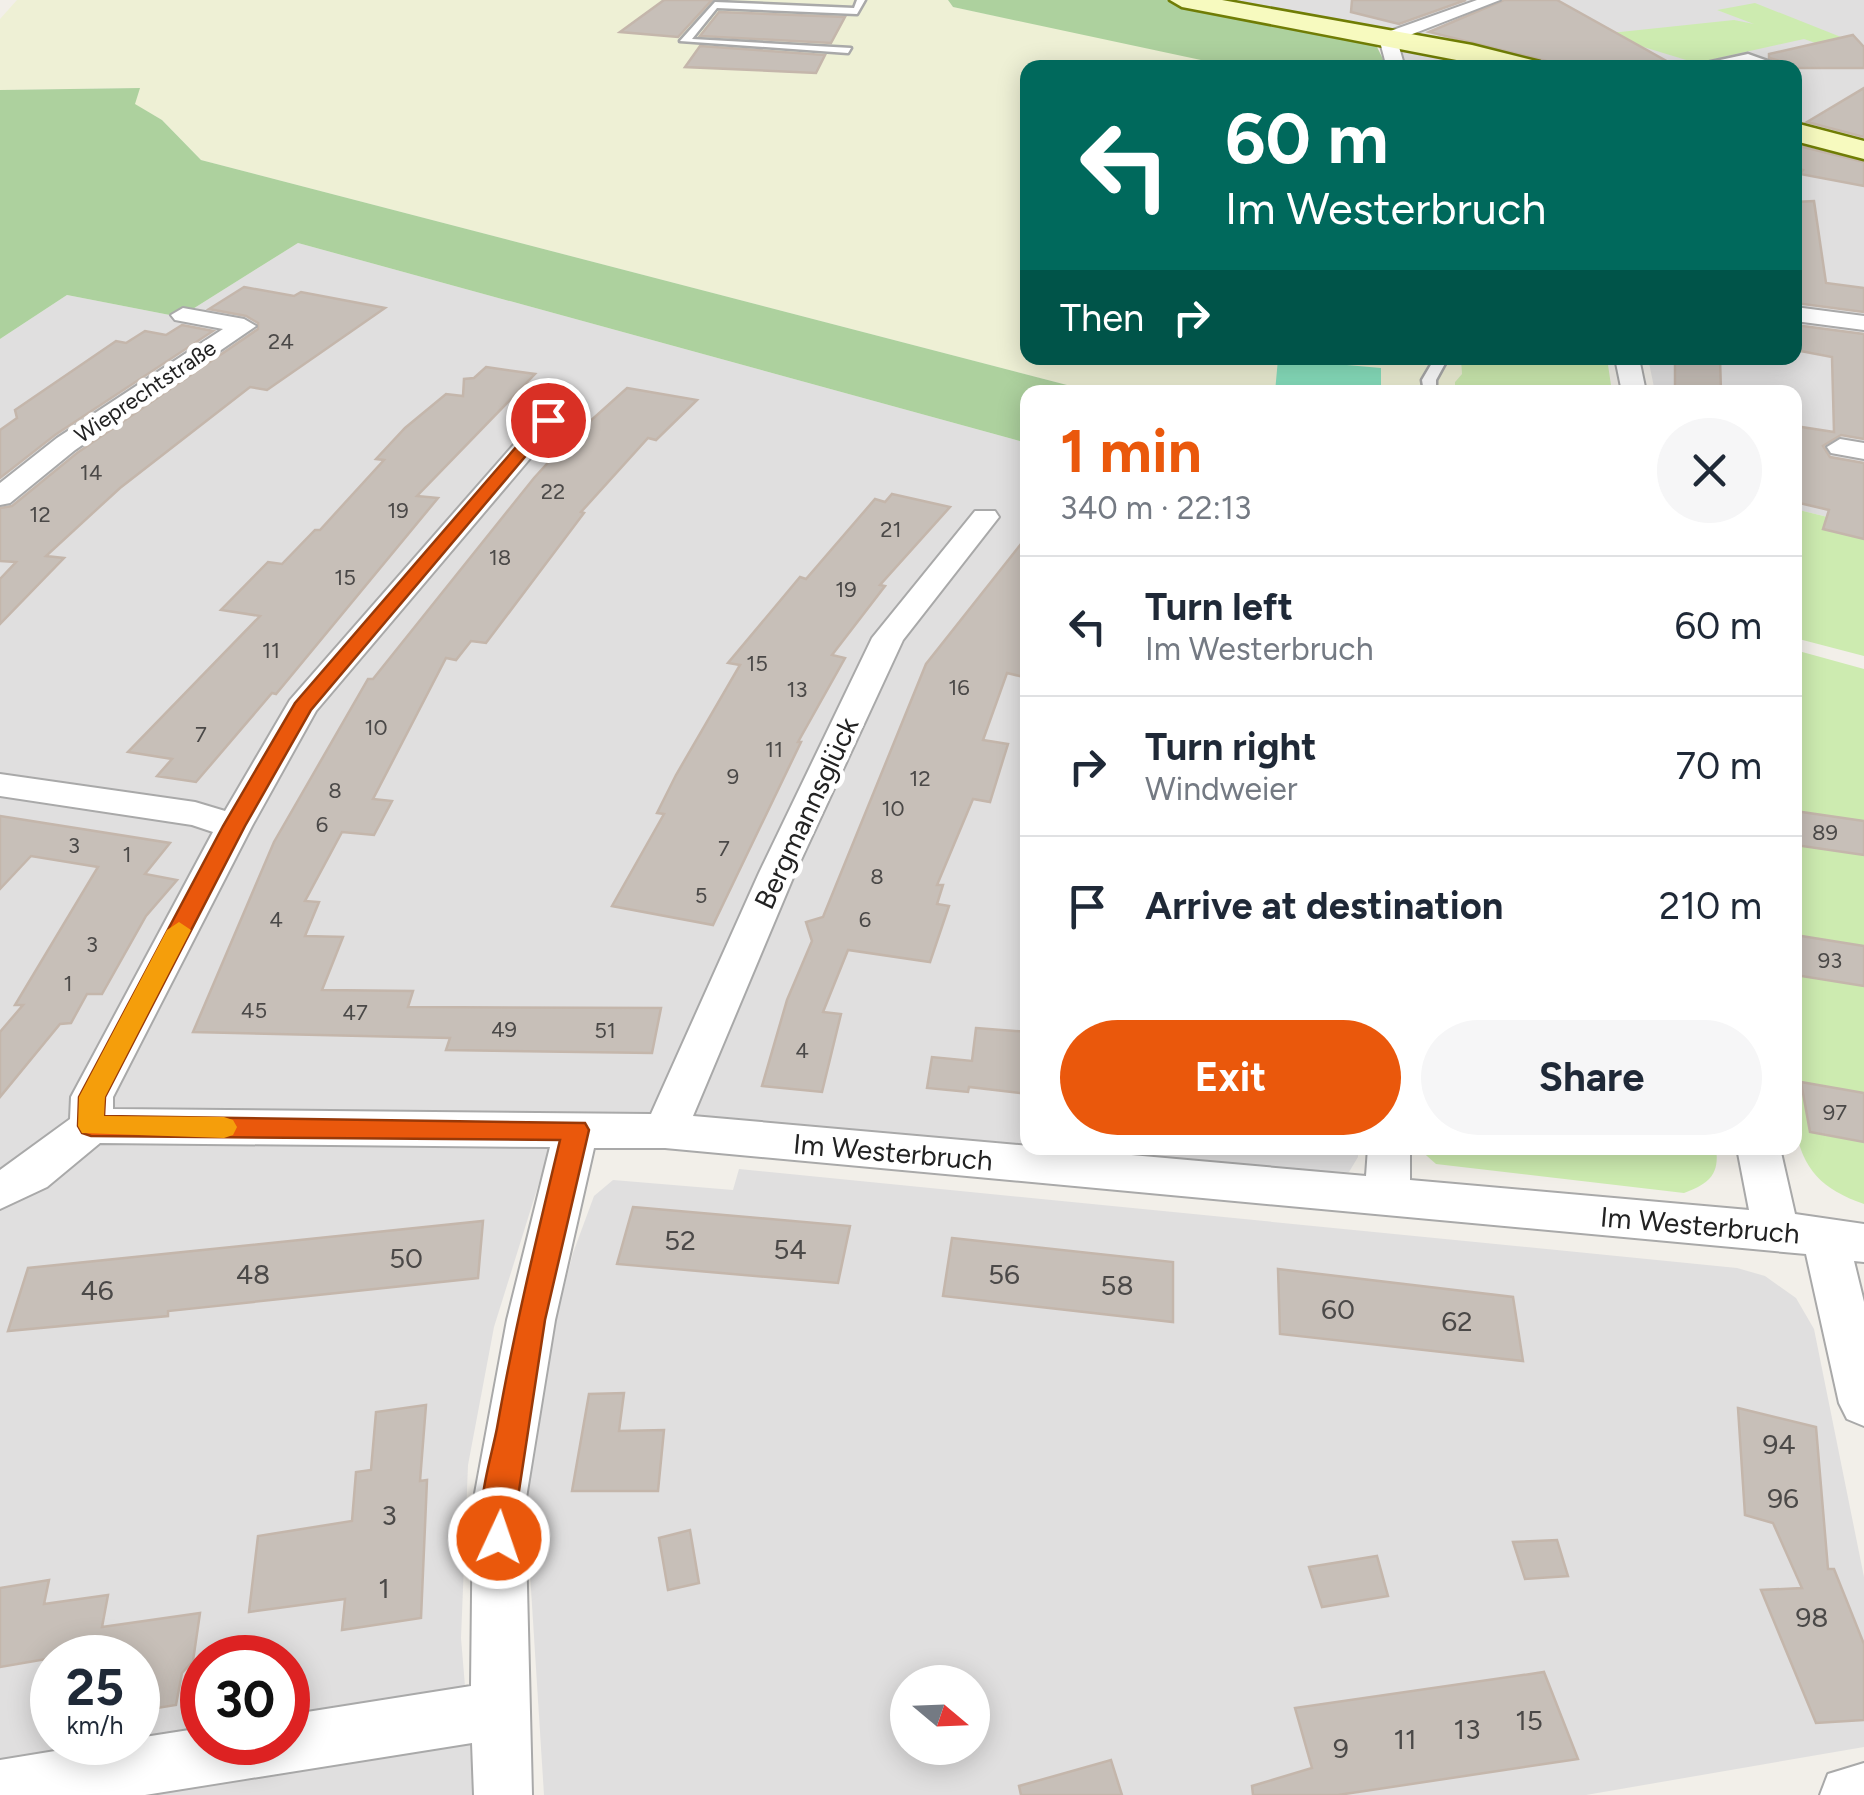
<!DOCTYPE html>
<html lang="en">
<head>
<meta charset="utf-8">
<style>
	:root { --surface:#fff; --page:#f6f6f7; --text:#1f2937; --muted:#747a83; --line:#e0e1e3; --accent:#ea580c }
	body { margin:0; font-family:Figtree,sans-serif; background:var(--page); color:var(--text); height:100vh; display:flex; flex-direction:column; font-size:38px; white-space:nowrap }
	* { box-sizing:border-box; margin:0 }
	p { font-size:32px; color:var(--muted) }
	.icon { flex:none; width:55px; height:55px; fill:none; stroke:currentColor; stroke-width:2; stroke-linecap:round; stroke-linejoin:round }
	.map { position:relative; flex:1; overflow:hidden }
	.drawer { position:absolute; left:1020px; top:385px; width:782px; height:770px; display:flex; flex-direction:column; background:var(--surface); border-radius:20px; box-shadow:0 5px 25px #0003 }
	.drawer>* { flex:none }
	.banner { position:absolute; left:1020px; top:60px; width:782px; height:305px; border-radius:20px; box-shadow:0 5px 25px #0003; background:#00695c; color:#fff; overflow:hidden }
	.needle { width:65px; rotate:109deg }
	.tools { position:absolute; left:890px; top:1665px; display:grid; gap:20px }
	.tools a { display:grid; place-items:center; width:100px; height:100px; border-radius:50%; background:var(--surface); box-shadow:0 5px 25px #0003; font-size:50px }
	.speed { position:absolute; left:30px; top:1635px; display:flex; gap:20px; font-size:50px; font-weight:700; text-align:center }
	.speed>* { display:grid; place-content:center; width:130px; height:130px; border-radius:50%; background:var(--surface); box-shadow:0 5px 25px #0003; line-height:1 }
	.speed small { font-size:25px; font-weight:400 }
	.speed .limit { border:15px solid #d22; background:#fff; color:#111 }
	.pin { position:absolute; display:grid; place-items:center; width:85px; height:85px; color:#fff; margin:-42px; border:5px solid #fff; border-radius:50%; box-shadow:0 2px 10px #0007 }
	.me { position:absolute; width:110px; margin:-55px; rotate:3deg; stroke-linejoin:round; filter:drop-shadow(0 0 8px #0008) }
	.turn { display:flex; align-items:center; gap:35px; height:210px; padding:0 40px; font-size:45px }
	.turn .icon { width:130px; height:130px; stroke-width:2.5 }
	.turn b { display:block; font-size:70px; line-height:85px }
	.then { display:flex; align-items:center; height:95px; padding:0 40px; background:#0003; gap:20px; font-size:38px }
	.round { display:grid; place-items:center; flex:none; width:105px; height:105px; border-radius:52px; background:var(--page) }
	.overview { display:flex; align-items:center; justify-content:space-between; height:170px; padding:0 40px }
	h1 { font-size:60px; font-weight:700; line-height:75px; color:var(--accent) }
	.cta { display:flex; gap:20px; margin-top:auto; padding:20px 40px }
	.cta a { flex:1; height:115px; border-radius:60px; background:var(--accent); color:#fff; font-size:40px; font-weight:700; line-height:115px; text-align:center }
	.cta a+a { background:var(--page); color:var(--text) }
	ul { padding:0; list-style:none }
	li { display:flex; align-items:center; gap:30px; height:140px; padding:0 40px; border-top:2px solid var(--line) }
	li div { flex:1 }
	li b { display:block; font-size:38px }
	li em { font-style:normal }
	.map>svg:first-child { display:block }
	.residential { fill:#e0dfdf; fill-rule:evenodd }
	.farmland { fill:#eef0d5 }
	.grass { fill:#cdebb0 }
	.forest { fill:#add19e }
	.pitch { fill:#88e0be }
	.building { fill:#c7bfb8; stroke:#c4b6ab; stroke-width:2.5 }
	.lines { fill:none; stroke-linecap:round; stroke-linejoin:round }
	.lane-casing { stroke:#a9a9a9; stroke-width:5 }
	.street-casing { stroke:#a9a9a9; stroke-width:4 }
	.secondary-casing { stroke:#707d05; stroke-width:5 }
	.lane { fill:#fff; fill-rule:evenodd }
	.street { fill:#fff; fill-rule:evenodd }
	.secondary { fill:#f7fabf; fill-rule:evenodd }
	.route { fill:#ea580c; stroke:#983908; stroke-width:2.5 }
	.slow { fill:#f59e0b }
	.labels { text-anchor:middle; stroke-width:10; stroke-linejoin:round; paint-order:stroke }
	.number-label { font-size:22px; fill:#4b4948 }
	.far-street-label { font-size:22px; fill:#222; stroke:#fff }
	.street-label { font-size:28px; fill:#222; stroke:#fff }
	.near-number-label { font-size:28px; fill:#4b4948 }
</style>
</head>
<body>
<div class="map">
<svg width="1864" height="1795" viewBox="0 0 1864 1795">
	<rect width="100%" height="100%" fill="#f2efe9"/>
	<g class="residential">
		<polygon points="1218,0 1864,0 1864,526 1795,509 1795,392 1655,392 1648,358 1795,358 1795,68 1406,67 1390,32"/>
		<polygon points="298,243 1027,443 1028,1148 1358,1148 1358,1157 1349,1172 95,1119 0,1184 0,339 67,295 180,317"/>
		<path d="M95,1130L570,1135L558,1171L543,1170L494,1327L468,1465L461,1638L474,1795H0V1195ZM52,1658H138V1742H52ZM202,1658H288V1742H202Z"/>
		<path d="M739,1169L1737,1268L1765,1276L1796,1298L1814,1329L1864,1577V1747L1586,1795H544L527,1526L528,1489L533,1430L545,1360L573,1253L594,1196L613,1180L733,1190ZM908,1682H972V1748H908Z"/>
	</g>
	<polygon class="farmland" points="17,0 948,0 953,7 1242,67 1028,68 1028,358 1473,358 1461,361 1462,374 1455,382 1455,392 1094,392 201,160 162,120 134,104 139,88 0,90 0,19"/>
	<g class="grass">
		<polygon points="1755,3 1851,41 1827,47 1804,39 1696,63 1601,34 1734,20 1754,24 1717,10"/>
		<polygon points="1473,358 1607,358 1612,392 1455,392 1455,382 1462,374 1461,361"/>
		<polygon points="1795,509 1864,526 1864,656 1795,638"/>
		<path d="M1795,650L1864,669V1204C1823,1190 1802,1170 1795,1126Z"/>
		<path d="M1418,1148H1716C1720,1175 1708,1184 1684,1193L1436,1164Z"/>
	</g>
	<g class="forest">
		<polygon points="948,0 1166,0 1373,39 1387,67 1229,66 953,7"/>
		<polygon points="140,88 135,104 162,120 201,160 1094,392 1028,392 1027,443 298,243 180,317 67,295 0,339 0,90"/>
	</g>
	<polygon class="pitch" points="1278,359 1381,368 1381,392 1275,392"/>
	<g class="building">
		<polygon points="664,0 712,0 678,37 620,32"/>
		<polygon points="1352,0 1466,0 1399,24 1351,12"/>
		<polygon points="1504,0 1557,0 1679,68 1575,68 1429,32"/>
		<polygon points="719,12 845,17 831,43 700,36"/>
		<polygon points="1853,35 1864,47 1864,68 1781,68 1780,61 1769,58 1769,54"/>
		<polygon points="700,46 825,55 816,73 685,67"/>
		<polygon points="1864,88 1864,137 1807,122"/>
		<polygon points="1795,145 1864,162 1864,186 1800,174 1803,170 1795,167"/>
		<polygon points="1814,201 1826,283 1864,288 1864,312 1795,303 1795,202"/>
		<polygon points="244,287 294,296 301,292 385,308 267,390 250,387 120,488 46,556 64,558 0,624 0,579 16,562 0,561 0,508 12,506 77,453 258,329 258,323 246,316 209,309"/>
		<polygon points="182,325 213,331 55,435 0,478 0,430 17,418 15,410 116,341 126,343 145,331 166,335"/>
		<polygon points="1795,325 1864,334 1864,439 1841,435 1823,446 1830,457 1864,463 1864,539 1823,529 1829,510 1795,502 1795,426 1834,432 1832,357 1795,350"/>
		<polygon points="1675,358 1720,358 1721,392 1675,392"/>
		<polygon points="486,367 535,374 417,496 438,498 276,694 272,693 196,782 157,776 172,759 128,752 260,616 221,610 268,562 282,564 315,530 320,530 384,460 376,459 405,428 446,394 463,396 464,379 474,378"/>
		<polygon points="627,388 697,400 656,440 648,438 581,512 584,513 486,643 471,641 456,660 446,658 373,799 392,801 374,835 342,832 305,901 319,902 305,936 343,937 322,990 413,991 408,1007 661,1008 652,1053 446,1050 450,1038 193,1032 274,842 368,679 373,679 534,478 567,442"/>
		<polygon points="892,494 950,507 880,585 885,586 832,655 845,658 798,742 801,742 713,925 612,906 664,814 657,813 676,775 740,665 728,663 800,577 806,579 875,499 885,502"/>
		<polygon points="1028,535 1028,678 1007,673 983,740 1008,744 990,802 973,799 937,885 943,885 937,904 949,906 930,962 848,950 823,1012 841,1014 822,1092 762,1086 787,1000 812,941 806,922 823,917 926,664"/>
		<polygon points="1795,811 1864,821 1864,855 1795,845"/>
		<polygon points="0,816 170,843 145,874 177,880 146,916 102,994 87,994 71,1023 60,1024 0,1097 0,1032 23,1005 15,1005 98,867 31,856 0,889"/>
		<polygon points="1795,935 1864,946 1864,986 1795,975"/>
		<polygon points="976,1028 1028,1032 1028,1094 969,1087 968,1092 927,1088 932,1057 972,1061"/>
		<polygon points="1801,1082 1864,1093 1864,1142 1810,1132"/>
		<polygon points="633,1207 850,1226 838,1283 617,1264"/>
		<polygon points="483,1221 478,1278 168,1311 168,1316 8,1331 28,1268"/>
		<polygon points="952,1238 1173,1262 1173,1322 943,1296"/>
		<polygon points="1278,1269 1513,1297 1523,1361 1280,1334"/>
		<polygon points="624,1393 619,1431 664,1430 658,1491 572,1491 589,1394"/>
		<polygon points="426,1405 420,1481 427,1480 421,1618 342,1630 345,1599 249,1612 258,1536 352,1521 356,1472 371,1470 376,1412"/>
		<polygon points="1738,1408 1816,1427 1828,1569 1834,1569 1864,1644 1864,1720 1816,1723 1761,1590 1802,1588 1773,1523 1745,1515"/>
		<polygon points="690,1530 699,1583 668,1590 659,1538"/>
		<polygon points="1557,1540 1568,1576 1525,1579 1513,1542"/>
		<polygon points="1377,1556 1388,1596 1322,1607 1309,1567"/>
		<polygon points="49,1580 44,1604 108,1595 102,1627 200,1613 193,1661 182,1673 176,1705 138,1711 138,1658 52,1658 0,1667 0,1588"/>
		<polygon points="1544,1672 1578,1759 1338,1795 1253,1795 1252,1786 1312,1768 1295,1708"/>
		<polygon points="1111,1760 1122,1795 1021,1795 1019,1786"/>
	</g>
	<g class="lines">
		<defs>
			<g id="lane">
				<polygon points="857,0 865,0 857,14 717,8 692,39 851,48 848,53 680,41 715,2 854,8"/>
				<path d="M1748,54L1779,65C1767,68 1759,61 1747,60C1727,59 1708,68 1688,67Z"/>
				<polygon points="1435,358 1448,358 1436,380 1436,392 1424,392 1422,380"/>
			</g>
			<g id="street">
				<polygon points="1477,0 1500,0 1397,40 1405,68 1387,68 1379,38 1382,34"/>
				<polygon points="1795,307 1864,316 1864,330 1795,321"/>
				<polygon points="183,308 244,319 256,326 75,450 10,503 0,505 0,483 57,438 223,329 175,320 171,315"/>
				<polygon points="1615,358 1639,358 1646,392 1622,392"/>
				<polygon points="568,390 581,398 577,403 316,711 252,826 113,1097 113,1109 651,1114 759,873 872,638 975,511 995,511 999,517 903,640 795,873 693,1116 1366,1176 1368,1148 1410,1148 1410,1180 1749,1210 1737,1148 1780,1148 1795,1214 1864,1224 1864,1262 1854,1261 1864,1302 1864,1426 1847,1419 1839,1403 1806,1254 665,1148 594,1148 555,1320 525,1504 532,1795 474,1795 472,1743 145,1795 0,1795 0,1760 110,1742 138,1742 138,1738 202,1728 202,1742 288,1742 288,1715 471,1686 473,1504 507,1320 550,1147 100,1143 47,1187 0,1209 0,1170 70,1119 71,1097 213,832 192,825 0,796 0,774 195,802 225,811 290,700 559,393"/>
				<polygon points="1840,439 1864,443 1864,459 1831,453 1827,447"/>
				<polygon points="1864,1763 1864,1795 1820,1795 1828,1774"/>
			</g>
			<g id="secondary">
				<polygon points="1170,0 1222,0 1472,45 1540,62 1544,68 1498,68 1182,7"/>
				<polygon points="1795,123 1864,141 1864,159 1795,141"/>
			</g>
		</defs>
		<use href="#lane" class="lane-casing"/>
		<use href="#street" class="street-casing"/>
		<use href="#secondary" class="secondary-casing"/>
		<use href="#lane" class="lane"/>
		<use href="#street" class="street"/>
		<use href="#secondary" class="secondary"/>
	</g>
	<path class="route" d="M542,417L556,420L311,710L245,826L105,1097L104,1116L585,1123L589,1130L545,1320L510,1550L499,1554L487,1550C472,1514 490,1464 497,1428C514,1331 537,1236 560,1140L91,1136L82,1133L78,1126L79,1097L223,826L295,703Z"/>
	<polygon class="slow" points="179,922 191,930 105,1097 104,1116 224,1117 233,1120 237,1127 233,1135 224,1138 82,1133 78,1126 79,1097 167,930"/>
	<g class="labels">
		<g class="number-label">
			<text x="281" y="349">24</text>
			<text x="91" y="480">14</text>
			<text x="553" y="499">22</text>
			<text x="398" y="518">19</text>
			<text x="40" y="522">12</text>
			<text x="891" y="537">21</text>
			<text x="500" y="565">18</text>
			<text x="345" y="585">15</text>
			<text x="846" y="597">19</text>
			<text x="271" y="658">11</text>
			<text x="757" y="671">15</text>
			<text x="959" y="695">16</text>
			<text x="797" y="697">13</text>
			<text x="376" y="735">10</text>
			<text x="201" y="742">7</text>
			<text x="774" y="757">11</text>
			<text x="733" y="784">9</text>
			<text x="920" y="786">12</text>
			<text x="335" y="798">8</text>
			<text x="893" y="816">10</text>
			<text x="322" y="832">6</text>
			<text x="1825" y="840">89</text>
			<text x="74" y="853">3</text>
			<text x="724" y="856">7</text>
			<text x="127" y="862">1</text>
			<text x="877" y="884">8</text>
			<text x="701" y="903">5</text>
			<text x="276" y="927">4</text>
			<text x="865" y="927">6</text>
			<text x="92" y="952">3</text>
			<text x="1830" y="968">93</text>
			<text x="68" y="991">1</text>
			<text x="254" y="1018">45</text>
			<text x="355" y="1020">47</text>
			<text x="504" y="1037">49</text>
			<text x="605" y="1038">51</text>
			<text x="802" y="1058">4</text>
			<text x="1835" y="1120">97</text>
		</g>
		<g class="far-street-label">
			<text transform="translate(145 391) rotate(-34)" y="8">Wieprechtstraße</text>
		</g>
		<g class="street-label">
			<text transform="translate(806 813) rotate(-65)" y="10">Bergmannsglück</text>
			<text transform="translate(893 1152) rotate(5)" y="10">Im Westerbruch</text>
			<text transform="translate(1700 1225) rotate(5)" y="10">Im Westerbruch</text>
		</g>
		<g class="near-number-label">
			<text x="680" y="1250">52</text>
			<text x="790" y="1259">54</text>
			<text x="406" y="1268">50</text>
			<text x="253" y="1284">48</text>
			<text x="1004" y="1284">56</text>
			<text x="1117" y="1295">58</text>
			<text x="97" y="1300">46</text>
			<text x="1338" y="1319">60</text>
			<text x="1457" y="1331">62</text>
			<text x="1779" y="1454">94</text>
			<text x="1783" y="1508">96</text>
			<text x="389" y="1525">3</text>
			<text x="384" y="1598">1</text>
			<text x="1812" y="1627">98</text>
			<text x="1529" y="1730">15</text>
			<text x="1467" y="1739">13</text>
			<text x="1405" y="1749">11</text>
			<text x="1341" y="1758">9</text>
		</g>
	</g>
</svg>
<div class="tools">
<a><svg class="needle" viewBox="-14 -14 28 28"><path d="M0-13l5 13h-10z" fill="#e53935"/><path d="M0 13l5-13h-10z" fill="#747a83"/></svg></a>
</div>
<div class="speed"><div>25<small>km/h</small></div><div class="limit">30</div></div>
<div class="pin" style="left:548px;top:420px;background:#d93025"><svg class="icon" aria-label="arrive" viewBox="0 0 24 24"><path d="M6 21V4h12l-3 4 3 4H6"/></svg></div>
<svg class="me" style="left:499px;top:1538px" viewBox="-20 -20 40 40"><circle r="17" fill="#ea580c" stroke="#fff" stroke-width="3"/><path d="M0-11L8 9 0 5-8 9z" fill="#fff"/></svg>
<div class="banner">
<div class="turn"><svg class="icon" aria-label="left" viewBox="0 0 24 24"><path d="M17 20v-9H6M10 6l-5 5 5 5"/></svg><div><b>60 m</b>Im Westerbruch</div></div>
<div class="then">Then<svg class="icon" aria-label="right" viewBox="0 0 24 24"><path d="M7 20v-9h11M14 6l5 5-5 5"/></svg></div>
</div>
<section class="drawer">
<div class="overview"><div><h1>1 min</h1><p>340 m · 22:13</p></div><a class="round"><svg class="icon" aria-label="close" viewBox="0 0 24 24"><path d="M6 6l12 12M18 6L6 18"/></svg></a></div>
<ul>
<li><svg class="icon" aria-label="left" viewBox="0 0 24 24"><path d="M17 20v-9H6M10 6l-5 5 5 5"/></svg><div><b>Turn left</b><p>Im Westerbruch</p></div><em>60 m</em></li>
<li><svg class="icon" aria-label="right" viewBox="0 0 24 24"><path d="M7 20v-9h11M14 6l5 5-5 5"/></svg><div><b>Turn right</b><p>Windweier</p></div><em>70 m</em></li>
<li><svg class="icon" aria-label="arrive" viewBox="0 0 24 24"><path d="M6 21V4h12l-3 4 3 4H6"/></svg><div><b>Arrive at destination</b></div><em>210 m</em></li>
</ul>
<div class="cta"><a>Exit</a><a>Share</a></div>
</section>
</div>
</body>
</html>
